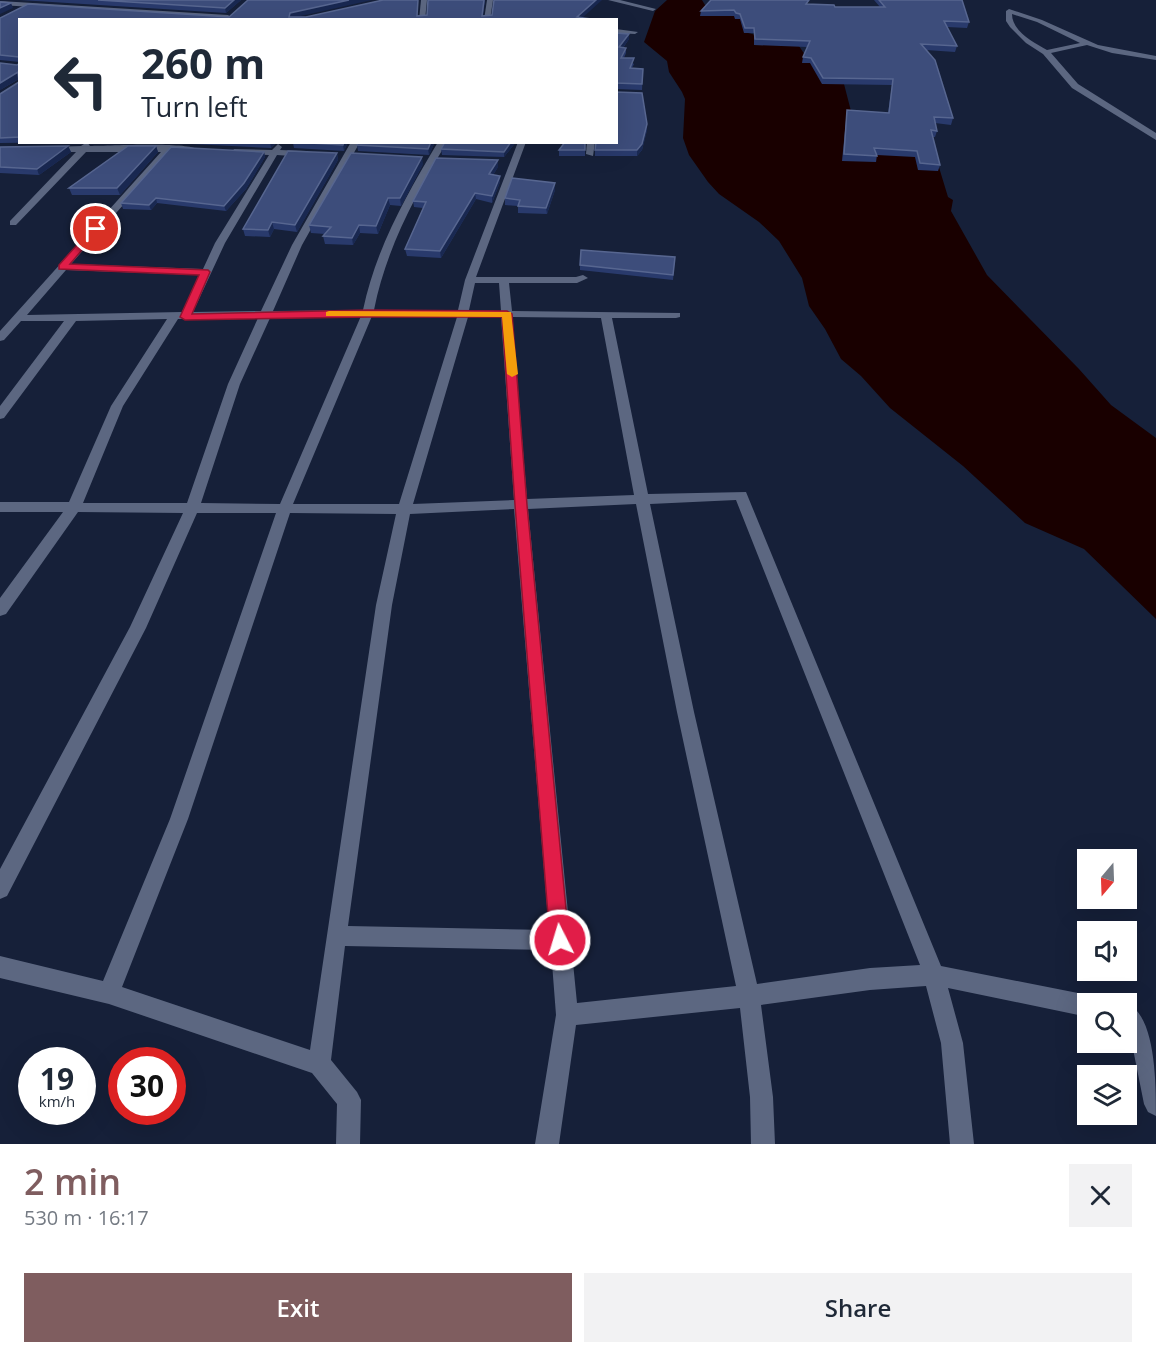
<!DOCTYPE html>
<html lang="en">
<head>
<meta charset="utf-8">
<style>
	:root { --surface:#fff; --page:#f2f2f3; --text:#1f2937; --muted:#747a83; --accent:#7f5d5f }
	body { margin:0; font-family:"Open Sans",sans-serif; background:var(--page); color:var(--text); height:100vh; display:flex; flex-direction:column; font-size:22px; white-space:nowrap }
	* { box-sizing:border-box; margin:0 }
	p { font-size:20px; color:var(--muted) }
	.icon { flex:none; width:33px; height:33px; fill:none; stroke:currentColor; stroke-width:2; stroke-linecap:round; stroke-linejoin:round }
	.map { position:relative; height:1144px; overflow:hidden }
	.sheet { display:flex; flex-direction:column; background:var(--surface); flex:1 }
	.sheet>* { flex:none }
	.hud { position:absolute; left:18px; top:18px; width:600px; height:126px; border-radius:0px; box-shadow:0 6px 24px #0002; background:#fff; color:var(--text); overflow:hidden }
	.needle { width:39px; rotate:199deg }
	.fabs { position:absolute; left:1077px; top:849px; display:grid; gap:12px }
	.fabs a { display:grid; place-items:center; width:60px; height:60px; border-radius:0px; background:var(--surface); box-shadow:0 6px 24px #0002; font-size:30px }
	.speed { position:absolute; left:18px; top:1047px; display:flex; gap:12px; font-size:30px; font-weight:700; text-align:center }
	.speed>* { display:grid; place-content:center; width:78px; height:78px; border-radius:50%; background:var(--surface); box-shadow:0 6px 24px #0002; line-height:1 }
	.speed small { font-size:15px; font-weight:400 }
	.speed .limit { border:9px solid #d22; background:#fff; color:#111 }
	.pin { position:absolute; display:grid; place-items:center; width:51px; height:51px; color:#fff; margin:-26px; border:3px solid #fff; border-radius:50%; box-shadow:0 2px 6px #0007 }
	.me { position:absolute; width:66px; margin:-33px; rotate:355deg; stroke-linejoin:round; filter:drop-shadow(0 0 4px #0008) }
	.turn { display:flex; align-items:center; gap:21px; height:126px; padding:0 24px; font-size:27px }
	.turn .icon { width:78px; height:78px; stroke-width:2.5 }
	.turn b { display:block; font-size:42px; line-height:51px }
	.round { display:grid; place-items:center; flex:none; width:63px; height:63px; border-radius:0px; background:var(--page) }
	.summary { display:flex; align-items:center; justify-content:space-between; height:102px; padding:0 24px }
	h1 { font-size:36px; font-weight:600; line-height:45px; color:var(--accent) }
	.cta { display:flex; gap:12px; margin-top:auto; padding:12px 24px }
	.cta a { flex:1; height:69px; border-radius:0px; background:var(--accent); color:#fff; font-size:24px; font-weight:600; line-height:69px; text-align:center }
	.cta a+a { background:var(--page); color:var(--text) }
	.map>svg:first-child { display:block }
	.water { fill:#190000 }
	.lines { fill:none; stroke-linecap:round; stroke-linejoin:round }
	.minor { fill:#5c6781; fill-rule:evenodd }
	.wall { fill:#293a6c }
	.shaded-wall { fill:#192851 }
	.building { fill:#3d4d7b; stroke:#576690; stroke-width:1.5 }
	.route { fill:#e11d48; stroke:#92132f; stroke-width:1.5 }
	.slow { fill:#f59e0b }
</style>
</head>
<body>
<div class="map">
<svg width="1156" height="1144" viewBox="0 0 1156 1144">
	<rect width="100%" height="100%" fill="#162039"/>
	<polygon class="water" points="667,0 702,0 705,5 737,13 748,33 799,46 807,58 844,84 852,115 938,164 948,197 953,200 951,211 987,275 1079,369 1111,405 1156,438 1156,619 1084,549 1025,523 963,466 890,408 861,376 841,359 825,329 809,306 802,278 779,241 759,222 719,194 708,182 689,155 683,138 685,99 682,92 669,72 667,61 644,42 655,11"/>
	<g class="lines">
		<g class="minor">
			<polygon points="383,0 395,0 307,20 292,20"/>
			<polygon points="421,0 427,0 425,20 419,20"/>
			<polygon points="487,0 493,0 490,20 484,20"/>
			<polygon points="608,0 620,0 656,9 653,11"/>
			<polygon points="0,1 228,15 231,17 228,19 0,5"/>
			<path d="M1009,9L1042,20L1098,45L1156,56V60L1112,53L1087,45L1051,53L1078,84L1156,133V140L1072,88L1043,54L1026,43L1010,27L1006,21V11ZM1012,14L1037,22L1080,43L1047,50C1033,42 1012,31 1012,14Z"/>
			<polygon points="616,29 638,32 635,34 616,33"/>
			<path d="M87,142L90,146C109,146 185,142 196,149L192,152H170L71,264L203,269L215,243L269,155L237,154L233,151L234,149L272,150L278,144L282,147L280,150L306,151L310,154L306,157L277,155L225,243L193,312L261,311L292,245L351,142H360L302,245L273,311L363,310C376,248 406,196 438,142H447C415,196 386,249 374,310H458L465,280L518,142H526L476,277H576L583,275L588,278L577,283H509L512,311L680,313V317L676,318H612L648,494L746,492L941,966L1088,995L1096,998L1098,1004H1088V1017L948,988L963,1043L974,1144H950L941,1043L926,986L870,990L761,1005L773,1097L775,1144H751L750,1097L740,1008L576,1025L559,1144H535L556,1015L551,950L345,946L331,1060L357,1092L361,1100L360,1144H336L337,1104L312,1073L109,1004L0,978V956L103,981L170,819L276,513H197L146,628L7,896L0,899V869L130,627L183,513L78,512L6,614L0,616V598L63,512H0V502H69L111,406L167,319L76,321L4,418L0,419V406L64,321H21L4,340L0,341V331L161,152H86L16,225H10V221L76,152H51L47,149L48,147L81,146ZM66,270L200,275L182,312L27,315ZM475,283H499L501,311L469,310ZM361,316L280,504L201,503L240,384L270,318ZM372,316L457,317L399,504H293ZM468,317H501L514,500L413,504ZM512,317L601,318L634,495L527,499ZM258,318L228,384L187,503H83L123,406L178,319ZM736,500L920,965L870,968L757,984L694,712L650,504ZM636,504L677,712L736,986L577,1003L528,509ZM514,509L549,930L348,926L392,605L410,514ZM290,513L396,514L376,605L310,1050L122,987L188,819Z"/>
			<polygon points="587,142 595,142 593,156 586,154"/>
			<path d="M1126,1003C1156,1014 1156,1084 1156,1116L1148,1112L1144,1104L1130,1034L1126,1029Z"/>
		</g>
	</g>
	<g class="wall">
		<polygon points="20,0 241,0 226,13"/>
		<polygon points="428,0 485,0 483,16 582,18 20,62 0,60 0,18 418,16 427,15"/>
		<polygon points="874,0 962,0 969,22 967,28 947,27 957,46 955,52 926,50 953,118 951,125 935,123 937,131 935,137 933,137 940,165 938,171 918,170 915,157 877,155 876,162 842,161 847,110 888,113 892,85 822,84 810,63 802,63 803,57 807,47 754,45 754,33 744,33 740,19 735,19 734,16 700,16 701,11 809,4 835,7 880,7"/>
		<polygon points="616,33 629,34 629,39 623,48 626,48 626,53 624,58 634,64 632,68 643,69 642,90 616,89"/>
		<polygon points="20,63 20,142 82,142 0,143 0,94 19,82 19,79 0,90"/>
		<polygon points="647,124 647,130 642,150 637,156 595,156 595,150"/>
		<polygon points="152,142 277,142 271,148"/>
		<polygon points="348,142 344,151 294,148 293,143"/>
		<polygon points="435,142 429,155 358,151 357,145"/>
		<polygon points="516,142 504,157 442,155 441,149"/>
		<polygon points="585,142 585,156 559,156 559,150"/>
		<polygon points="68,146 71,152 39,175 0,173 0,147"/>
		<polygon points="156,146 158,152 120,195 72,195 69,188"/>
		<polygon points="264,152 265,157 246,189 226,211 157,203 151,210 123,209 121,203"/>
		<polygon points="337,153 338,160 297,232 274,229 270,237 245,236 243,229"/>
		<polygon points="423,164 401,206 390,205 378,234 360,233 353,245 325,244 323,236 325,234 311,233 309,225"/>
		<polygon points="498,167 493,175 500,182 492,203 476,199 441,258 407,256 405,249 423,208 414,207 413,201"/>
		<polygon points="555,190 547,214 518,213 518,206 505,205 505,198"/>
		<polygon points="675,257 673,280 580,270 580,265"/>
	</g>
	<g class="shaded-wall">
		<polygon points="234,0 241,0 226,13 225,8"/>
		<polygon points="349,0 372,0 292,18 289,17 290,13"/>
		<polygon points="596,0 602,0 580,20 577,17"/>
		<polygon points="11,3 13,8 0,14 0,8"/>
		<polygon points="629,34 629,39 619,53 619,47"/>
		<polygon points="18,72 20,78 0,90 0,83"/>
		<polygon points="647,124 647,130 642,150 637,156 637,150"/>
		<polygon points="270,142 277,142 271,148"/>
		<polygon points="344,142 348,142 344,151 343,145"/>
		<polygon points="431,142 435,142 429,155 428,149"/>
		<polygon points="511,142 516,142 504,157 504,152"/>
		<polygon points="68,146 71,152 39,175 37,169"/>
		<polygon points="156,146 158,152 120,195 117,188"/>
		<polygon points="264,152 265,157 246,189 226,211 224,206"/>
		<polygon points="337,153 338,160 297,232 295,225"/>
		<polygon points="422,157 423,164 401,206 400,198"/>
		<polygon points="498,160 498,167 490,180 489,174"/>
		<polygon points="500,176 500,182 492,203 492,196"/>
		<polygon points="555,183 555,190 547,214 546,208"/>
		<polygon points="475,193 476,199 441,258 440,251"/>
		<polygon points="156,198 157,203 151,210 149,205"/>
		<polygon points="388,198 390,205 378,234 376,226"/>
		<polygon points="272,222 274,229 270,237 268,230"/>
		<polygon points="359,225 360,233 353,245 352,238"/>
	</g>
	<g class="building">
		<polygon points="98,0 234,0 225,8"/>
		<polygon points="248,0 349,0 290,13 289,17 306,17 383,0 418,0 417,16 427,15 428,0 484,0 482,16 492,15 494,0 596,0 577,17 598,20 20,20 20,58 19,57 0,55 0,18 28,4 229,17"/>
		<polygon points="711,0 809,0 806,4 834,5 835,7 885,7 879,0 962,0 969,22 944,21 957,46 921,44 935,60 953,118 934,117 937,131 931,130 940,165 920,163 917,151 874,148 877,156 844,154 847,110 889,113 893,79 823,78 811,58 803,57 810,41 755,39 754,28 745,28 740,14 736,13 734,10 701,11"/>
		<polygon points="0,2 11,3 0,8"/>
		<polygon points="616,33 629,34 619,47 626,48 621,58 634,58 630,68 643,69 642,84 616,83"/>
		<polygon points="0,63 17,65 20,63 20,137 0,138 0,94 19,82 18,72 0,83"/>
		<polygon points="616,92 642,93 647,124 642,144 637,150 595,150 596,142 616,142"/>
		<polygon points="293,142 344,142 343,145"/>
		<polygon points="358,142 431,142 428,149 357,145"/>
		<polygon points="445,142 511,142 504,152 441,149"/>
		<polygon points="565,142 585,142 585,150 559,150"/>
		<polygon points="68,146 37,169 0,167 0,147"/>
		<polygon points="128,146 156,146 117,188 69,188"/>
		<polygon points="171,147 264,152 244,183 224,206 156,198 149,205 121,203"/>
		<polygon points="288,151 337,153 295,225 272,222 268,230 243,229"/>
		<polygon points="351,153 422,157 400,198 388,198 376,226 359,225 352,238 323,236 331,227 309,225"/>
		<polygon points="436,158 498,160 489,174 500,176 492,196 475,193 440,251 405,249 426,202 413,201"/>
		<polygon points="512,178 555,183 546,208 518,206 520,200 505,198"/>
		<polygon points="581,250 675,257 673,275 580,265"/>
	</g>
	<polygon class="route" points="93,227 100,229 70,264 208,270 210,272 192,314 368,310 507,311 512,314 527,505 569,940 566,946 560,949 553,946 550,940 515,505 502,317 368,317 185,320 180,317 199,275 59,269 59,265"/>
	<polygon class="slow" points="329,311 511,312 518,374 512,377 507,374 502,317 326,316 326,312"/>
</svg>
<div class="fabs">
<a><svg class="needle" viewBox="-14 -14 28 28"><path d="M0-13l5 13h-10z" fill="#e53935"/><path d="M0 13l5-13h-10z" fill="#747a83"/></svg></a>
<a><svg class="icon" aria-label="sound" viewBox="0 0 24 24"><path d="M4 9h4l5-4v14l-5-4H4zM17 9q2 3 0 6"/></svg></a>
<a><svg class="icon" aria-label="search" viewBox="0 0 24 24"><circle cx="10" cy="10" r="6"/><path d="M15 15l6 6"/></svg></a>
<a><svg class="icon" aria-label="layers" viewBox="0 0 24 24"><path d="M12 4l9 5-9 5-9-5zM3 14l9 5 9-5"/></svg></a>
</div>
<div class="speed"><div>19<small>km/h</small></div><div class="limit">30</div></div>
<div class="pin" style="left:96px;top:229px;background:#d93025"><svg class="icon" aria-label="arrive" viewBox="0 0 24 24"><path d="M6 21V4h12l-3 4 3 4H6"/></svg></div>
<svg class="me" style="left:560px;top:940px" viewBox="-20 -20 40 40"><circle r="17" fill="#e11d48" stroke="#fff" stroke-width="3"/><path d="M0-11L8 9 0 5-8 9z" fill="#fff"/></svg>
<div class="hud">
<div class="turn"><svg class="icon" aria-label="left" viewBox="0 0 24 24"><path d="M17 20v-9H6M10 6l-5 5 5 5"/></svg><div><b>260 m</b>Turn left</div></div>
</div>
</div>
<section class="sheet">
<div class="summary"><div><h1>2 min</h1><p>530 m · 16:17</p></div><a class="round"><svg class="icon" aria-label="close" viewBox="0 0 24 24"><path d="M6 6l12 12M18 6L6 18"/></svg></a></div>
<div class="cta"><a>Exit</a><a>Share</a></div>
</section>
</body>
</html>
